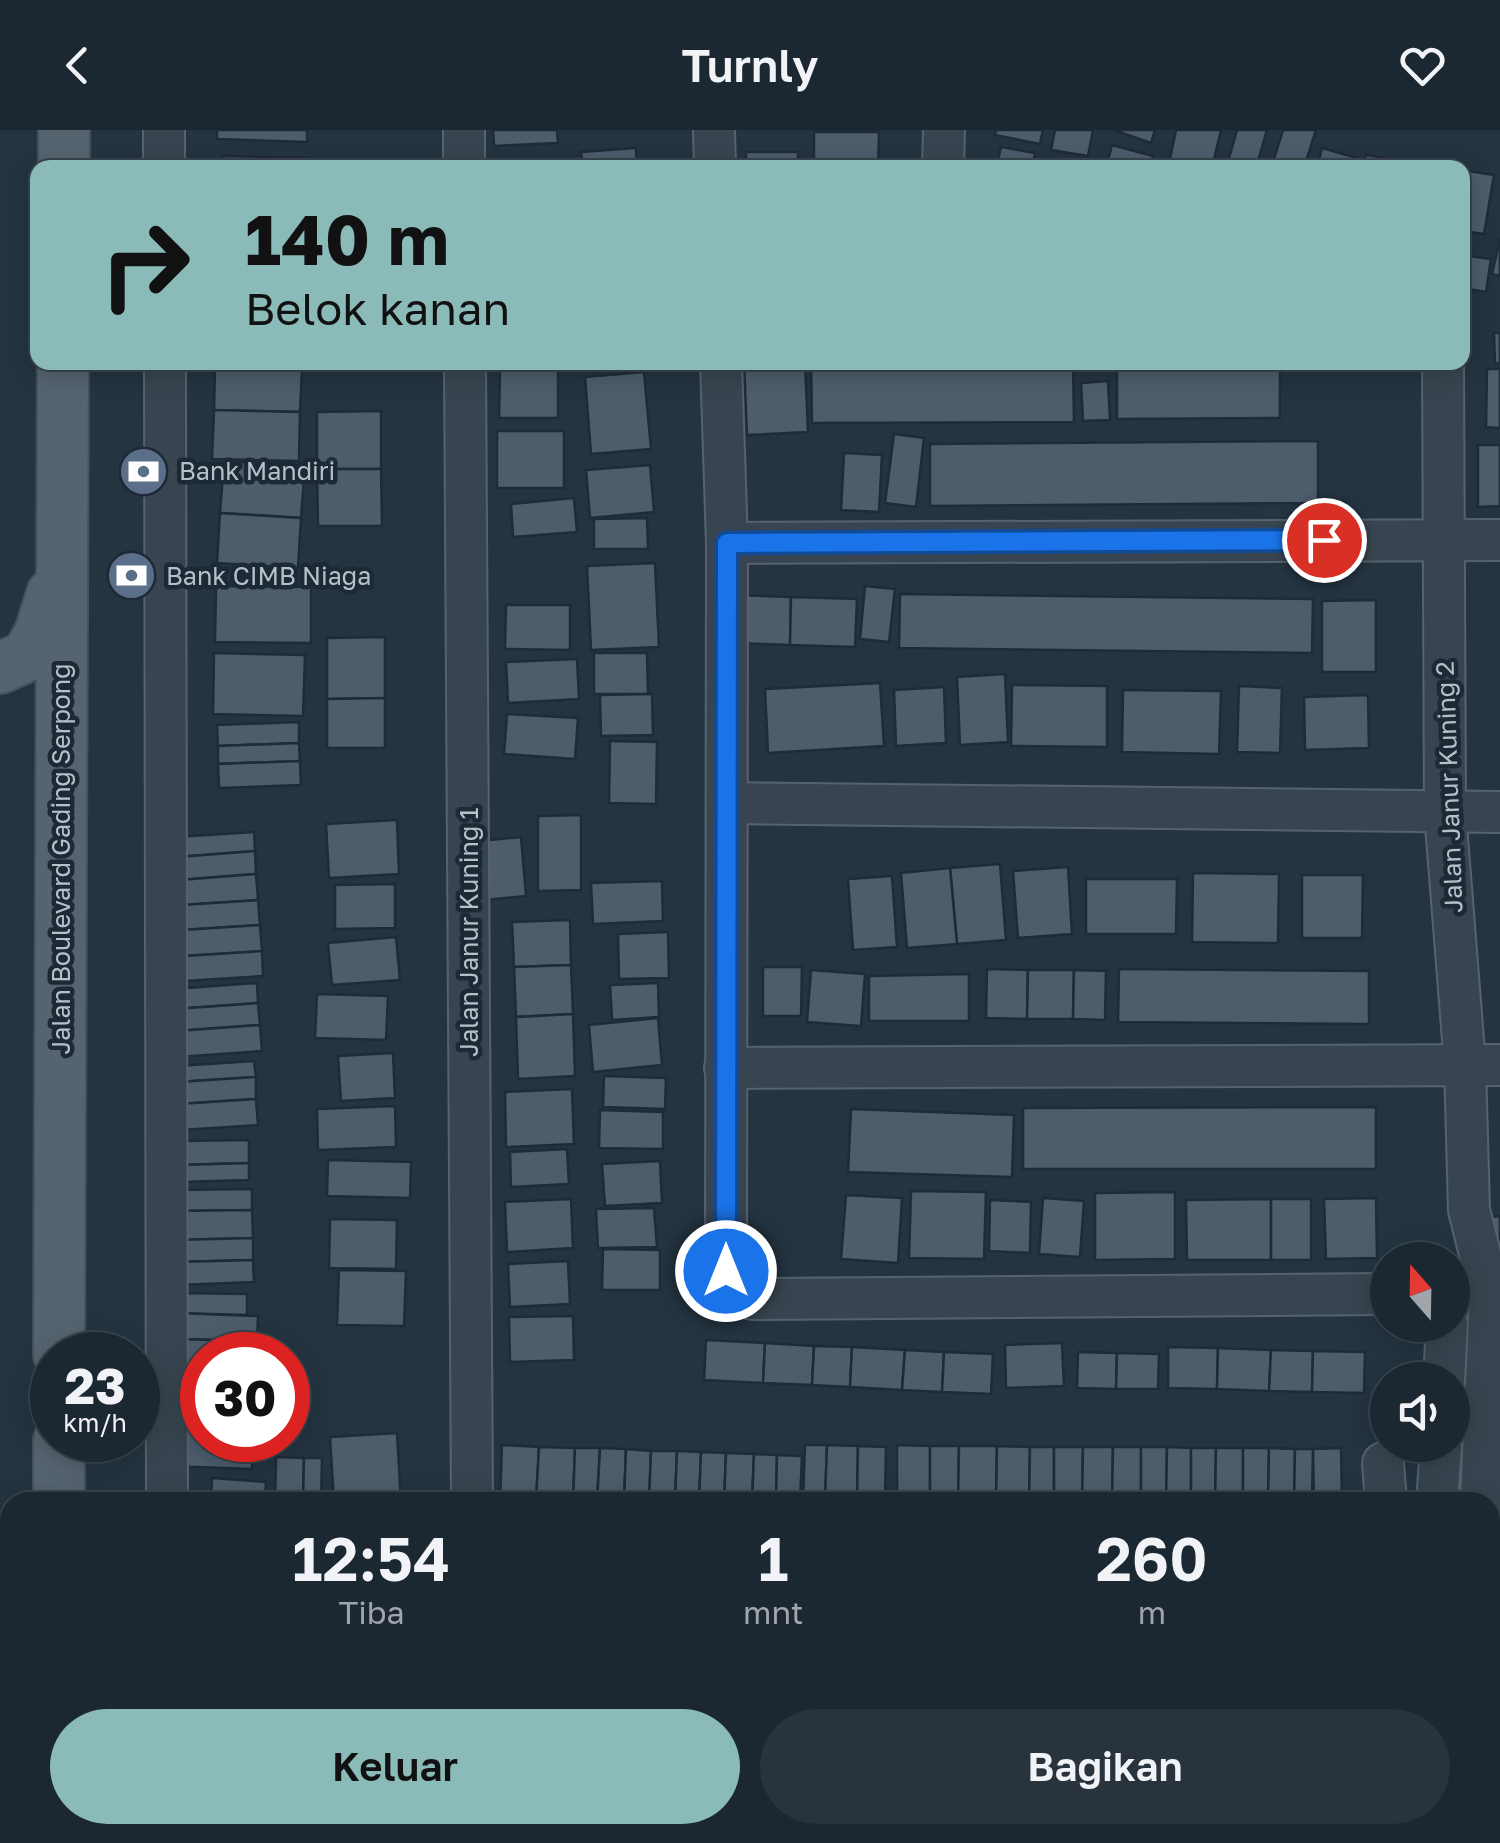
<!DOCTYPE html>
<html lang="id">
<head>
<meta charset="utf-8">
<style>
	:root { --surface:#1b2731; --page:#28333d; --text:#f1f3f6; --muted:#a0a5ab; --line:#39444d; --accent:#8bbbb9 }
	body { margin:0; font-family:"Golos Text",sans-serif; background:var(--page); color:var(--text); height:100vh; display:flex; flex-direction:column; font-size:38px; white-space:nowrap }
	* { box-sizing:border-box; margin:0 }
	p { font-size:32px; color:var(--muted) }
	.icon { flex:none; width:55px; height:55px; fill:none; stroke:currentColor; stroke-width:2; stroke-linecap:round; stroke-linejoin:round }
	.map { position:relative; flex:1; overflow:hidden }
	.drawer { position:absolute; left:0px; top:1362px; width:1500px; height:352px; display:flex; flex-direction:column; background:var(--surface); border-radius:30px 30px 0 0; box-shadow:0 5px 25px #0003,0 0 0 2px var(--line) }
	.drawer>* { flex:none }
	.top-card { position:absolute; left:30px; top:30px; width:1440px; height:210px; border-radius:20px; box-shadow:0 5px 25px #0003,0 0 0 2px var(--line); background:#8bbbb9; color:#111; overflow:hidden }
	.needle { width:65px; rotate:340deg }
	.fabs { position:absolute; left:1370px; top:1112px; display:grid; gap:20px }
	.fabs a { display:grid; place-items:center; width:100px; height:100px; border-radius:50%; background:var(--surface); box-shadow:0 5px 25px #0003,0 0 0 2px var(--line); font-size:50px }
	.speed { position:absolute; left:30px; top:1202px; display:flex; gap:20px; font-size:50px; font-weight:700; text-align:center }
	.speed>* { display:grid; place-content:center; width:130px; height:130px; border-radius:50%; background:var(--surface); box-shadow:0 5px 25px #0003,0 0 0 2px var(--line); line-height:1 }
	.speed small { font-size:25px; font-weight:400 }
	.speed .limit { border:15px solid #d22; background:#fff; color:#111 }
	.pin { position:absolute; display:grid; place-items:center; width:85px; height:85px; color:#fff; margin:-42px; border:5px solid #fff; border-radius:50%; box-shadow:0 2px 10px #0007 }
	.me { position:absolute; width:110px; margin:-55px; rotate:0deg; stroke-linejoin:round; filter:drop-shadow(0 0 8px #0008) }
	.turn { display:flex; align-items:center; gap:35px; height:210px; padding:0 50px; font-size:45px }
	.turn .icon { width:130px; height:130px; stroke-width:2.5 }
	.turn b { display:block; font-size:70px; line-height:85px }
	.eta { display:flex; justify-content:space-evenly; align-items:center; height:170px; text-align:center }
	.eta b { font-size:60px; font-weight:600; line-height:70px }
	.button { display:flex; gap:20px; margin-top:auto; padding:20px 50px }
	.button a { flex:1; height:115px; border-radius:60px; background:var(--accent); color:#111; font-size:40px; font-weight:600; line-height:115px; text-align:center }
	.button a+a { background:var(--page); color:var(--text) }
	header { display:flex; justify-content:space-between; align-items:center; height:130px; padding:0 50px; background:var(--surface); font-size:45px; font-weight:600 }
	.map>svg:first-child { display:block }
	.building { fill:#4d5d6c; stroke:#1f2c38; stroke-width:2.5 }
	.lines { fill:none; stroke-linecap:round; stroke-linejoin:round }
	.minor-casing { stroke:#56636e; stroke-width:44 }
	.major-casing { stroke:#45515d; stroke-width:54 }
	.minor { stroke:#384550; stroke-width:40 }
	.major { stroke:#566470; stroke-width:50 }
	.route-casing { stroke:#114b97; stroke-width:25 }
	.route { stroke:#1a73e8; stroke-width:18 }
	.labels { text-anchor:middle; stroke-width:9; stroke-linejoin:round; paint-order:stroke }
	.poi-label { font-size:25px; fill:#b5c0cb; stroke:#1d2a36; text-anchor:start }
	.street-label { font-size:25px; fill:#b5c0cb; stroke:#1d2a36 }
</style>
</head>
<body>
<header><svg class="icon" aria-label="back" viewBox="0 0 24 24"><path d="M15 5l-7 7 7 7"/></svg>Turnly<svg class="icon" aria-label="heart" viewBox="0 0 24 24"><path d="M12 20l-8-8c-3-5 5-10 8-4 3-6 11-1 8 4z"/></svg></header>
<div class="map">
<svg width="1500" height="1713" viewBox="0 0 1500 1713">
	<rect width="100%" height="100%" fill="#243441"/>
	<g class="building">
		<polygon points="217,0 307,0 307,12 217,9"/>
		<polygon points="493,0 557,0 558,13 494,16"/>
		<rect x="814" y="0" width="65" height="2"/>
		<polygon points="996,0 1043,0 1040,14 995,5"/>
		<polygon points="1055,0 1093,0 1088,26 1051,20"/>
		<polygon points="1114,0 1155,0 1151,13"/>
		<polygon points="1176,0 1221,0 1212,38 1168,38"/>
		<polygon points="1237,0 1267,0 1256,38 1228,32"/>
		<polygon points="1283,0 1316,0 1304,38 1271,38"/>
		<polygon points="814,2 879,2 878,38 814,38"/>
		<polygon points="1112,15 1153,26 1150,38 1106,38"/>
		<polygon points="1001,17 1035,23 1032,38 996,38"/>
		<polygon points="636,18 637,38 583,38 581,22"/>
		<polygon points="1322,18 1357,28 1354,38 1317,38"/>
		<rect x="746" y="22" width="52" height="16"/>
		<polygon points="1366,25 1410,32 1409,38 1364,38"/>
		<polygon points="223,26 309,28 309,38 222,38"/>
		<polygon points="1462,40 1494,45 1484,104 1462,101"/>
		<polygon points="1500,109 1500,146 1492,144"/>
		<polygon points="1462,125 1491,129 1486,162 1462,158"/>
		<polygon points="1494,203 1500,203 1500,233 1495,234"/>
		<polygon points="215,232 302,232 302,239 215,237"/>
		<polygon points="595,232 649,232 649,233 595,237"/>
		<polygon points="805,232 808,302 747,305 744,234"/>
		<polygon points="811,232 1073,232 1074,292 812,293"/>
		<polygon points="1117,232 1280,232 1280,288 1117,289"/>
		<polygon points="215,237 302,239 300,282 214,280"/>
		<polygon points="500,239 558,240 558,288 499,288"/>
		<polygon points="1487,239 1500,239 1500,298 1486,297"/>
		<polygon points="644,242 651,319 591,324 585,247"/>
		<polygon points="1108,251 1110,290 1083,291 1081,253"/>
		<polygon points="214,280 300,282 299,331 212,329"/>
		<polygon points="381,281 381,339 317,339 317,282"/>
		<rect x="497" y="301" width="67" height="57"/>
		<polygon points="894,304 924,308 916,377 885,373"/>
		<polygon points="1318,311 1318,373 930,376 930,314"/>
		<polygon points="1478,315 1500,315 1500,376 1478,377"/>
		<polygon points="844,323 882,325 879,382 841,380"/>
		<polygon points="224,331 305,336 301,388 220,383"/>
		<polygon points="650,335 654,382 590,388 586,340"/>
		<polygon points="317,339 381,339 382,396 318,396"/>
		<polygon points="574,368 577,402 513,407 511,374"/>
		<polygon points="220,383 301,388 298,438 217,433"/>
		<polygon points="647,388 648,419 594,419 594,389"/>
		<polygon points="655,433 659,517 591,520 587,436"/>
		<polygon points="216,456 311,457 311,513 215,512"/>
		<polygon points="865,456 895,459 889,512 860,509"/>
		<polygon points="900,464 1313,469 1312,523 899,518"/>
		<polygon points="737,465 791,467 790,515 735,513"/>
		<polygon points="791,467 857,469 855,517 790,515"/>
		<polygon points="1376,470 1376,542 1322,542 1322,471"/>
		<polygon points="506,475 570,475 570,520 505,519"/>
		<polygon points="385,507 385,568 327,569 327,508"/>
		<polygon points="214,523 305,525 303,586 213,584"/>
		<polygon points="594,523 647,523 648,564 594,564"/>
		<polygon points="577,529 579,569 508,573 506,532"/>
		<polygon points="1005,544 1008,612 960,615 957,547"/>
		<polygon points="880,553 884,616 768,623 765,559"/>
		<polygon points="1012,555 1107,556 1107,617 1011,616"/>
		<polygon points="1239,556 1282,558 1280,623 1237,622"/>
		<polygon points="944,557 946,613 896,616 894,560"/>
		<polygon points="1123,560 1221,561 1219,624 1122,622"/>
		<polygon points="652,564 653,605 601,606 600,565"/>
		<polygon points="1368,565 1369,618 1305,620 1304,567"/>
		<polygon points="385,568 385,618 327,618 327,569"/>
		<polygon points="507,584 578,588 575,629 504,624"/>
		<polygon points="299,592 299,613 218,616 217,595"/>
		<polygon points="610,611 657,612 656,674 609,673"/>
		<polygon points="299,613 300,631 218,634 218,616"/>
		<polygon points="300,631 301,655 219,658 218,634"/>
		<polygon points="581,685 581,760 538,761 538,686"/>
		<polygon points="397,690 399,744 329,748 326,694"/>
		<polygon points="254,702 255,721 178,727 177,707"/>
		<polygon points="521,707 526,766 485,770 480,711"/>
		<polygon points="255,721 256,744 180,750 178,727"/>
		<polygon points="1000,734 1006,810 957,814 950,738"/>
		<polygon points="1068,737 1072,804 1018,808 1013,741"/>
		<polygon points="950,738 957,814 907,818 901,743"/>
		<polygon points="1193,743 1279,744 1278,813 1192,812"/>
		<polygon points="256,744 258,770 182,775 180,750"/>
		<polygon points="1302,745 1363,745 1362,808 1302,808"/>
		<polygon points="892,746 897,817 853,820 848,749"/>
		<polygon points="1086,749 1177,749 1176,804 1086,804"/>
		<polygon points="662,751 663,791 593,794 591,753"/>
		<polygon points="395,754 395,798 335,799 335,755"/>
		<polygon points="258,770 260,795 183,800 182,775"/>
		<polygon points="570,790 571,835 514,837 512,792"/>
		<polygon points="260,795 262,821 185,826 183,800"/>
		<polygon points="668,802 669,848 619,849 618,804"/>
		<polygon points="396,807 400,850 332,855 328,813"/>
		<polygon points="262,821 263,846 186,851 185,826"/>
		<polygon points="571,835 573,884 516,887 514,837"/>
		<polygon points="763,837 802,837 801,886 763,886"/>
		<polygon points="987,839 1028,840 1027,889 986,888"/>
		<polygon points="1119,839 1369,841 1369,894 1118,892"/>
		<polygon points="811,840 865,844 861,896 807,892"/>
		<polygon points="1028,840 1074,840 1073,889 1027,889"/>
		<polygon points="1074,840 1106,841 1105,890 1073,889"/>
		<polygon points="969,844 969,891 869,891 869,846"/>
		<polygon points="257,853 258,873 175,879 174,859"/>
		<polygon points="658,853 659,887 612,890 610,855"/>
		<polygon points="317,864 388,866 386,910 315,908"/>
		<polygon points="258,873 260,895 177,901 175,879"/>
		<polygon points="573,884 575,946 518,949 516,887"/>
		<polygon points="658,888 662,935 593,942 589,895"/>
		<polygon points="260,895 262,921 178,927 177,901"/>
		<polygon points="393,923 395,968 341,971 338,926"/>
		<polygon points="254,931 256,947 178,952 177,936"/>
		<polygon points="604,946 666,948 665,979 603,977"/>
		<polygon points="256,947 256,969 179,974 178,952"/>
		<polygon points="572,959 574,1014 506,1017 505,962"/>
		<polygon points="256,969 258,995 181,1000 179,974"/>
		<polygon points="395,976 396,1017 318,1020 317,979"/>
		<polygon points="1376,977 1376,1039 1023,1039 1023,978"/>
		<polygon points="851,979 1014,985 1012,1047 848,1042"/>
		<polygon points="600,980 663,982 663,1019 599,1018"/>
		<polygon points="249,1010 249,1033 180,1035 179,1011"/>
		<polygon points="567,1019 569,1054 511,1057 510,1022"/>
		<polygon points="328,1030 411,1032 410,1068 327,1066"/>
		<polygon points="660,1031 662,1073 605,1076 602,1034"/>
		<polygon points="249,1033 249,1050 180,1052 180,1035"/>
		<polygon points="252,1059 252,1080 176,1081 176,1060"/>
		<polygon points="911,1061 986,1062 984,1129 909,1128"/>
		<polygon points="1175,1062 1175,1129 1095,1130 1095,1063"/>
		<polygon points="846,1065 902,1068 898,1133 841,1129"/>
		<polygon points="1043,1068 1084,1071 1080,1127 1039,1124"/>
		<polygon points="1376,1068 1377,1128 1326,1129 1324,1069"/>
		<polygon points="571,1069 573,1118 507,1122 505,1072"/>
		<polygon points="1271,1069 1271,1130 1187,1130 1186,1070"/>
		<rect x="1271" y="1069" width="40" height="61"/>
		<polygon points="990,1070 1031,1072 1030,1123 989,1121"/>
		<polygon points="654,1078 657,1117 598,1118 596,1079"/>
		<polygon points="252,1080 253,1108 177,1110 176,1081"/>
		<polygon points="1500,1086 1500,1133 1491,1087"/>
		<polygon points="330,1089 397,1090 396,1139 329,1138"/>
		<polygon points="253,1108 253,1130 177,1132 177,1110"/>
		<polygon points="603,1119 660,1120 660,1160 602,1160"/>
		<polygon points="253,1130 254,1152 178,1155 177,1132"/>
		<polygon points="568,1131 570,1174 510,1177 508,1134"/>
		<polygon points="339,1140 406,1141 404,1196 337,1195"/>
		<polygon points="175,1163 247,1164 247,1185 174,1183"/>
		<polygon points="174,1183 258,1186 257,1211 173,1209"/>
		<polygon points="573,1186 574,1230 510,1232 509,1187"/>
		<polygon points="173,1209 257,1211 256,1225 202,1225 202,1235 172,1234"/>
		<polygon points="706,1210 765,1213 763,1253 704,1250"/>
		<polygon points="765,1213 814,1216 812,1255 763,1253"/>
		<polygon points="1062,1213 1064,1256 1006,1258 1005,1215"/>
		<polygon points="814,1216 852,1217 850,1257 812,1255"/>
		<polygon points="852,1217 905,1220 902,1260 850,1257"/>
		<polygon points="1168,1217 1218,1218 1217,1259 1168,1258"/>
		<polygon points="1218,1218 1271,1220 1269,1261 1217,1259"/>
		<polygon points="905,1220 944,1222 942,1262 902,1260"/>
		<polygon points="1271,1220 1313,1221 1312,1262 1269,1261"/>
		<polygon points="1313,1221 1365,1222 1364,1263 1312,1262"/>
		<polygon points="944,1222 993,1224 991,1264 942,1262"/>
		<polygon points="1078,1222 1117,1223 1116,1259 1077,1258"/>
		<polygon points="1117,1223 1159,1224 1158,1259 1116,1259"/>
		<polygon points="172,1234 202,1235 202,1255 171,1254"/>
		<polygon points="171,1254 202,1255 202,1283 170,1282"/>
		<polygon points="170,1282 202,1283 202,1298 170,1297"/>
		<polygon points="170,1297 202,1298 202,1310 253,1310 252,1339 168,1336"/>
		<polygon points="397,1303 401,1372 334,1372 330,1307"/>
		<polygon points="502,1315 539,1317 536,1372 500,1372"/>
		<polygon points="805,1315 827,1315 825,1372 803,1372"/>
		<polygon points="827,1315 858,1316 857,1372 825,1372"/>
		<polygon points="897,1315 930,1316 930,1372 897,1372"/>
		<polygon points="858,1316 886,1317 885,1372 857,1372"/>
		<polygon points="930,1316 959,1316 958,1372 930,1372"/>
		<polygon points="959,1316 997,1316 996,1372 958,1372"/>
		<polygon points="997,1316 1030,1317 1029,1372 996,1372"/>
		<polygon points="539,1317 575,1318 573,1372 536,1372"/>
		<polygon points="1030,1317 1054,1317 1054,1372 1029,1372"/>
		<polygon points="1054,1317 1083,1317 1082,1372 1054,1372"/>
		<polygon points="1083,1317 1113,1317 1112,1372 1082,1372"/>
		<polygon points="1113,1317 1141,1317 1141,1372 1112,1372"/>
		<polygon points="1141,1317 1167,1317 1166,1372 1141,1372"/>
		<polygon points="1167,1317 1191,1318 1191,1372 1166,1372"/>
		<polygon points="575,1318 600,1318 597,1372 573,1372"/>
		<polygon points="600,1318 626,1319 624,1372 597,1372"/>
		<polygon points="1191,1318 1216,1318 1215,1372 1191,1372"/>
		<polygon points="1216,1318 1243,1318 1243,1372 1215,1372"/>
		<polygon points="1243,1318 1269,1318 1268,1372 1243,1372"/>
		<polygon points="1269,1318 1295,1319 1294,1372 1268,1372"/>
		<polygon points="1341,1318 1342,1371 1314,1372 1313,1319"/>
		<polygon points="626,1319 651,1321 649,1372 624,1372"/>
		<polygon points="1295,1319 1313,1319 1312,1372 1294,1372"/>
		<polygon points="651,1321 677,1321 675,1372 649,1372"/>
		<polygon points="677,1321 701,1322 699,1372 675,1372"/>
		<polygon points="701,1322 726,1323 724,1372 699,1372"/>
		<polygon points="726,1323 754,1324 752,1372 724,1372"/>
		<polygon points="754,1324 777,1325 776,1372 752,1372"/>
		<polygon points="777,1325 802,1326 800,1372 776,1372"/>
		<polygon points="276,1327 304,1328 303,1372 275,1372"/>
		<polygon points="304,1328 322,1328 321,1372 303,1372"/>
		<polygon points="212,1348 266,1352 265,1372 211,1372"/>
		<polygon points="1493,1668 1500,1668 1500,1713 1492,1713"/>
		<rect x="181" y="1705" width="98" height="8"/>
		<polygon points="538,1705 688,1705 688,1708"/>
		<rect x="714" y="1705" width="652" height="8"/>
	</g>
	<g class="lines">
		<defs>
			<g id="minor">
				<polyline points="164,0 164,38"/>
				<polyline points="464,0 464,38"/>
				<polyline points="714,0 715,38"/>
				<polyline points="943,38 944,0"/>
				<polyline points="165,232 167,1372"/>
				<polyline points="465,232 472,1372"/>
				<polyline points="721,232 727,413 726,1141 734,1159 752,1169 1388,1164"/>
				<polyline points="1443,232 1445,682 1465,935 1469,1080 1490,1164 1481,1372"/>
				<polyline points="727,413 1500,410"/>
				<polyline points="727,673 1500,682"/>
				<polyline points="725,938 1500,935"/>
				<polyline points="1444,1250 1447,1195"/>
				<polyline points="1383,1333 1386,1372"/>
				<polyline points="1437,1372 1441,1315"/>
				<polyline points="1490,1495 1500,1500"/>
				<polyline points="1490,1542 1500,1539"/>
				<polyline points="163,1705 163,1713"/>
				<polyline points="1436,1705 1436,1713"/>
				<polyline points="1479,1705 1479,1713"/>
				<polyline points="474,1713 474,1705"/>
			</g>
			<g id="major">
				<polyline points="64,38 64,0"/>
				<polyline points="0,538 27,526 40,503 52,464"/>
				<polyline points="59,1225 63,232"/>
				<polyline points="59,1372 59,1310"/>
				<polyline points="57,1713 57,1705"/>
			</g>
		</defs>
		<use href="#minor" class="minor-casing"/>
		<use href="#major" class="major-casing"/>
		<use href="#minor" class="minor"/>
		<use href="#major" class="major"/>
	</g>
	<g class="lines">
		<defs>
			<polyline id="route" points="726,1141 727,413 1324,410"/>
		</defs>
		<use href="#route" class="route-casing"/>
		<use href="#route" class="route"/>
	</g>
	<defs>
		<symbol id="bank-disc" viewBox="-11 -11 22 22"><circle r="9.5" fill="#5c6f8a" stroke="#1d2a36"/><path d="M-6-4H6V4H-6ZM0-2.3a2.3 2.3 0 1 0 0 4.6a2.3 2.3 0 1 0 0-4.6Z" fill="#fff"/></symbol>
	</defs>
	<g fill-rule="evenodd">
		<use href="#bank-disc" x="116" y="314" width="55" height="55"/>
		<use href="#bank-disc" x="104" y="418" width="55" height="55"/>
	</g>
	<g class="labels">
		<g class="poi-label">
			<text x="179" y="350">Bank Mandiri</text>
			<text x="166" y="455">Bank CIMB Niaga</text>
		</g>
		<g class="street-label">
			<text transform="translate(1449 657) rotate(-92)" y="9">Jalan Janur Kuning 2</text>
			<text transform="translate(61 729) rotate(-90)" y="9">Jalan Boulevard Gading Serpong</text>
			<text transform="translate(469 802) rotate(-90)" y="9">Jalan Janur Kuning 1</text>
		</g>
	</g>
</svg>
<div class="fabs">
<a><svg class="needle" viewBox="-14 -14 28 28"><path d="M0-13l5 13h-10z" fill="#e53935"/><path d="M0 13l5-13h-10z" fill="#a0a5ab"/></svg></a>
<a><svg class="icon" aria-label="sound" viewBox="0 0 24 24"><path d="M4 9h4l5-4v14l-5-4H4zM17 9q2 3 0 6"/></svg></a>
</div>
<div class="speed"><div>23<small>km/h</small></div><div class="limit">30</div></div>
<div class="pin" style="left:1324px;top:410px;background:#d93025"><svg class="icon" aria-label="arrive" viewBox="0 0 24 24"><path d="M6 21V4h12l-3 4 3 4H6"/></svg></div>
<svg class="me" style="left:726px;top:1141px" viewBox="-20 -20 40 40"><circle r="17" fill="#1a73e8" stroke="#fff" stroke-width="3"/><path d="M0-11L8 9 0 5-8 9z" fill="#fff"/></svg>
<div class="top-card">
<div class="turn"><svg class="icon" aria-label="right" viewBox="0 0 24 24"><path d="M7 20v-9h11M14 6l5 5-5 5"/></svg><div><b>140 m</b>Belok kanan</div></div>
</div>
<section class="drawer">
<div class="eta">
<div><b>12:54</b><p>Tiba</p></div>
<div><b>1</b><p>mnt</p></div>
<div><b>260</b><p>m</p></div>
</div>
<div class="button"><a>Keluar</a><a>Bagikan</a></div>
</section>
</div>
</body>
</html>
